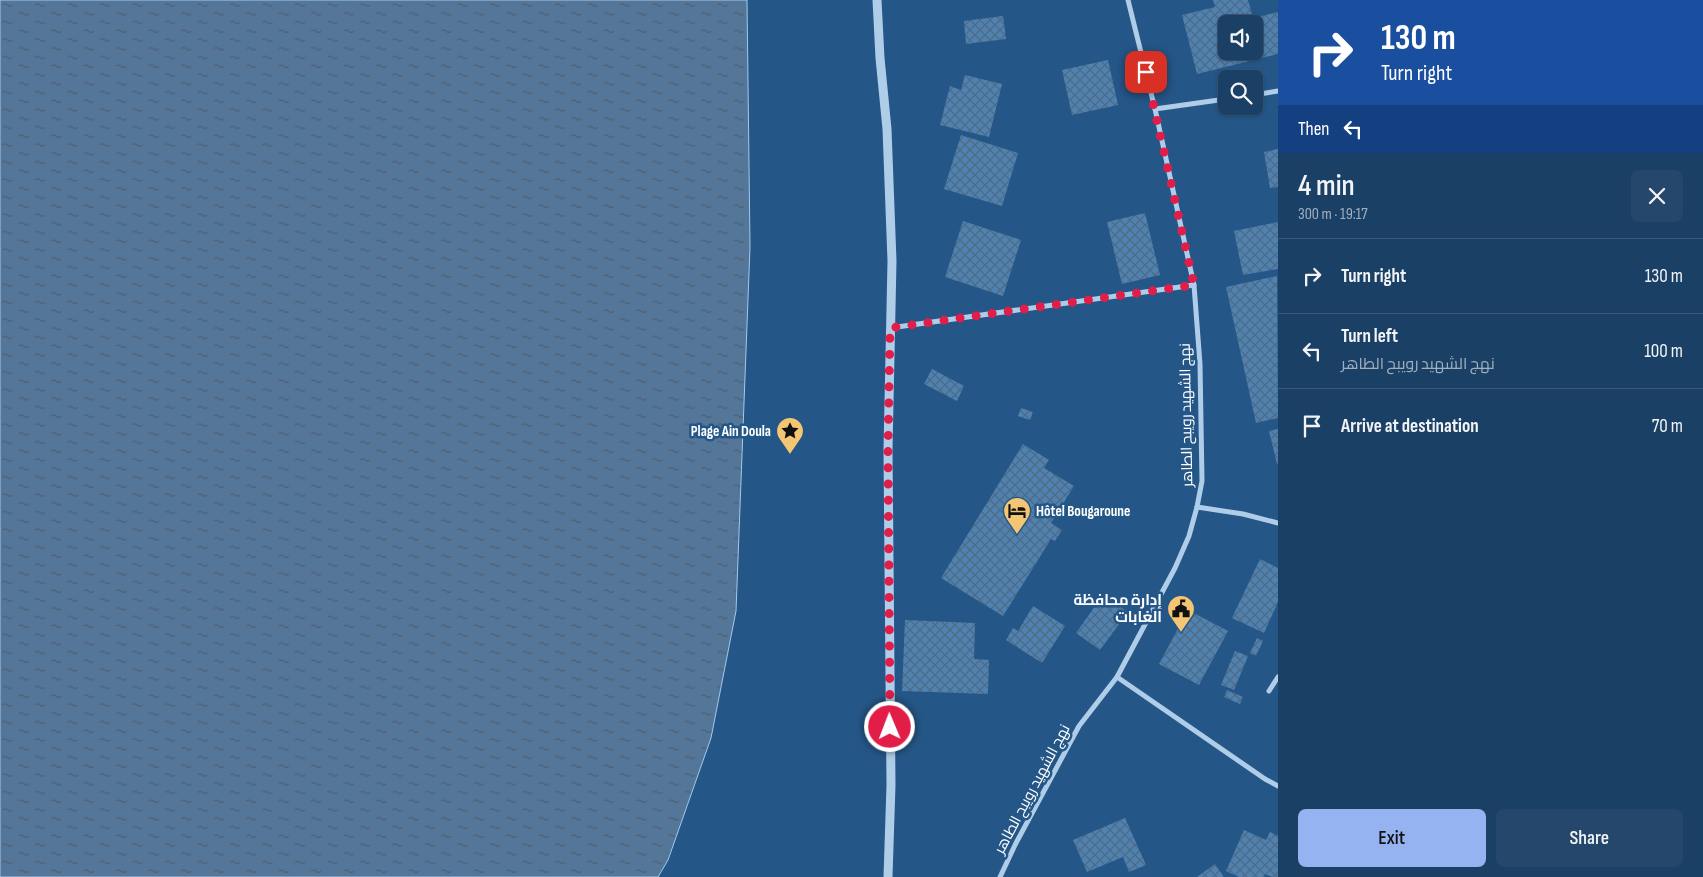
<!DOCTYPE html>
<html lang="en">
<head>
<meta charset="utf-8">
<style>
	:root { --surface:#1b4065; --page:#24476b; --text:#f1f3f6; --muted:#a0afbf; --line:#395979; --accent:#95b2f1 }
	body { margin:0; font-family:"Sofia Sans Condensed",Cairo,sans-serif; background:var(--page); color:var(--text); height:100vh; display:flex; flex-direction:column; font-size:19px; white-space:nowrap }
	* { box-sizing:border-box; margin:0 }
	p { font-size:16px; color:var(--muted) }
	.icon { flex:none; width:28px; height:28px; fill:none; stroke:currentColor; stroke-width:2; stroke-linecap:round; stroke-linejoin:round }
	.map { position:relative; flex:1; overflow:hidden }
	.panel { display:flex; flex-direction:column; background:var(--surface); width:425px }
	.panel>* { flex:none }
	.guide { background:#1a4fa0; color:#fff; overflow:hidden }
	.tools { position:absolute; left:1218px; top:15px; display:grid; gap:10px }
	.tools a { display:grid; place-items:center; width:45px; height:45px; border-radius:8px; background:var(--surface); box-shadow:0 1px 4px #0004,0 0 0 1px var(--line); font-size:25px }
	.pin { position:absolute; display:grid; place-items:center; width:42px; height:42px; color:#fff; margin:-21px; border-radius:10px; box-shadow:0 2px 8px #0006 }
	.me { position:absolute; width:55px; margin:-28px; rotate:359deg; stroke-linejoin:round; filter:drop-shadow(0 0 4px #0008) }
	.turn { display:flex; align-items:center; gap:18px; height:105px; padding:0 20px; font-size:22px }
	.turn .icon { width:65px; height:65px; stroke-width:2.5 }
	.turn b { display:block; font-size:35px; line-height:42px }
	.then { display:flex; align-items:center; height:48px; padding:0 20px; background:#0003; gap:10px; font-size:19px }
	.round { display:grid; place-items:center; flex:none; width:52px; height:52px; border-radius:8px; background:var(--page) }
	.summary { display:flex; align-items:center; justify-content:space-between; height:85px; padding:0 20px }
	h1 { font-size:30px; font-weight:600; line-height:38px }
	.cta { display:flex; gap:10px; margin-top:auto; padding:10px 20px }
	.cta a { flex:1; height:58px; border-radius:8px; background:var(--accent); color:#111; font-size:20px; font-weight:600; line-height:58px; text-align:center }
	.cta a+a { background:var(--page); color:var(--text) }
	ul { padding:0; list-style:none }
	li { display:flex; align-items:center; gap:15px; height:75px; padding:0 20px; border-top:1px solid var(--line) }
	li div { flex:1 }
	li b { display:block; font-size:19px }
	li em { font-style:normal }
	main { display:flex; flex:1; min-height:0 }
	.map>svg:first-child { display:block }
	.water { fill:url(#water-ripples); stroke:#a3c9ea }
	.building { fill:url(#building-cross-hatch); fill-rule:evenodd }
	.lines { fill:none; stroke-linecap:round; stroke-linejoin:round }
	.minor { stroke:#afcde9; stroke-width:5 }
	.tertiary { stroke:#afcde9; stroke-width:9 }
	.route { stroke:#e11d48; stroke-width:9; stroke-dasharray:0 16.2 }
	.labels { text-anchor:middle; stroke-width:5; stroke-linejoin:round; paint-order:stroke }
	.street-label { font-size:15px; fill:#fff; stroke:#245687 }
	.poi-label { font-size:15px; font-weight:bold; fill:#fff; stroke:#245687; text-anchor:end }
</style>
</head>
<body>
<main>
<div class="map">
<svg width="1278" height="877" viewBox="0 0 1278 877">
	<defs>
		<pattern id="water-ripples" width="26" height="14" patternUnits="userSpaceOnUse" patternTransform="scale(1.25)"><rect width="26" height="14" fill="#547699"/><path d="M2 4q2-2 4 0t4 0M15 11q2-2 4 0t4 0" fill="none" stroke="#505f6f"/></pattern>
		<pattern id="building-cross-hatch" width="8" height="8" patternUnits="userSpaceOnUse" patternTransform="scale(1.25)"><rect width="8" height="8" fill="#5082b1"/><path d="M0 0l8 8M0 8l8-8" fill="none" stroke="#4e6a84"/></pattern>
	</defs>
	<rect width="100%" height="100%" fill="#245687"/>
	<polygon class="water" points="0,0 747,0 750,247 736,611 711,738 668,860 658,877 0,877"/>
	<g class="building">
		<path d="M1213,0H1248L1253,18L1278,12V54L1197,74L1182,15L1215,7ZM1226,24H1254V51H1226Z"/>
		<polygon points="1003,16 1006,39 966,44 964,21"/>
		<polygon points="1108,60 1118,105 1072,115 1062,70"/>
		<polygon points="965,75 1002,84 989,137 940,125 950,86 961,90"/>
		<polygon points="961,135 1018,153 1002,206 944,189"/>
		<polygon points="1278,149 1278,187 1270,188 1264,152"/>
		<polygon points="1145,213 1160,275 1122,284 1107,222"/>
		<polygon points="963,221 1021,240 1003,296 945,277"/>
		<polygon points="1278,222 1278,269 1243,275 1234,231"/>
		<polygon points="1277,276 1278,418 1256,423 1226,287"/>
		<polygon points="932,369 964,386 957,401 924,384"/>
		<polygon points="1021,408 1033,412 1030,420 1018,416"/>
		<polygon points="1278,429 1278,464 1277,464 1269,431"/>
		<polygon points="1023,444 1049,460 1044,468 1074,486 1051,523 1062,530 1055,541 1051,539 1003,616 941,578"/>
		<polygon points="1260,559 1278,568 1278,602 1264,633 1232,618"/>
		<polygon points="1103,595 1128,612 1100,650 1076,633"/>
		<polygon points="1033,606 1065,626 1042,663 1006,640 1013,628 1018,631"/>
		<polygon points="1188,610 1228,631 1199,685 1159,664"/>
		<polygon points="905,620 975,623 974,659 989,660 988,694 902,691"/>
		<polygon points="1257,638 1263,641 1256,656 1250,653"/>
		<polygon points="1235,651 1248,656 1234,690 1221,685"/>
		<polygon points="1227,690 1243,697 1240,704 1224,697"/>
		<polygon points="1125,818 1146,865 1129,872 1123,857 1087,872 1073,840"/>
		<polygon points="1244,830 1266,840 1270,832 1278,836 1278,877 1273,877 1265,874 1264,877 1239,877 1226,871"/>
		<polygon points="1215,864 1224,877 1197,877"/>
	</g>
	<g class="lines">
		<g class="minor">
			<polyline points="1254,95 1278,91"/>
			<polyline points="1155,109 1226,99"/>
			<polyline points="890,328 1194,285"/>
			<polyline points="1197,507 1243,514 1278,523"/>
			<polyline points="1117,677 1265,779 1278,786"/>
			<polyline points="1269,691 1278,677"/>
			<polyline points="1000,877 1016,843 1079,726 1117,677 1175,568 1189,536 1197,507 1202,481 1200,364 1194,285 1155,109 1128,0"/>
		</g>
		<polyline class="tertiary" points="877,0 880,58 887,129 892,261 888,450 891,785 888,877"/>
	</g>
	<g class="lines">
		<polyline class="route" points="890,727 888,450 890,328 1194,285 1146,72"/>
	</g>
	<defs>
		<symbol id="sight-pin" viewBox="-11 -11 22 30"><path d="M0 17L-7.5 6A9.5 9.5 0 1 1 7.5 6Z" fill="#f4c673" stroke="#245687"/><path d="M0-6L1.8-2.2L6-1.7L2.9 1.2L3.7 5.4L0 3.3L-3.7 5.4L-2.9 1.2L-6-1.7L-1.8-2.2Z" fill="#111"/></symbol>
		<symbol id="hotel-pin" viewBox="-11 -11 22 30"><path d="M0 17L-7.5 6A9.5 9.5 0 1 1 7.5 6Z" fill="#f4c673" stroke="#245687"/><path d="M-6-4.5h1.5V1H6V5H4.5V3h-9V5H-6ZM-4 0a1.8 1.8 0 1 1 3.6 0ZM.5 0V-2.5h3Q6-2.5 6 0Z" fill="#111"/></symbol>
		<symbol id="civic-pin" viewBox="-11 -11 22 30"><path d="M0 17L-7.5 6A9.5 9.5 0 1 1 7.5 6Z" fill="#f4c673" stroke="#245687"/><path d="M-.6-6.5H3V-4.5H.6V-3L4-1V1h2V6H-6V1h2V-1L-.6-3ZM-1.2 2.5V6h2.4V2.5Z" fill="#111"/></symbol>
	</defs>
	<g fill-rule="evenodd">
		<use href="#sight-pin" x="774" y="415" width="32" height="43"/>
		<use href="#hotel-pin" x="1001" y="495" width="32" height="43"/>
		<use href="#civic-pin" x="1165" y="593" width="32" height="43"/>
	</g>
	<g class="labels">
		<g class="street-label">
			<text transform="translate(1186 415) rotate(-91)" y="5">نهج الشهيد رويبح الطاهر</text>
			<text transform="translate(1032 789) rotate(-62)" y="5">نهج الشهيد رويبح الطاهر</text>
		</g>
		<g class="poi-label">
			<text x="771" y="436">Plage Ain Doula</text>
			<text x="1036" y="516" text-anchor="start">Hôtel Bougaroune</text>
			<text x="1162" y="605">إدارة محافظة<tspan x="1162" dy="17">الغابات</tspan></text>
		</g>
	</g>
</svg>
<div class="tools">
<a><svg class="icon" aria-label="sound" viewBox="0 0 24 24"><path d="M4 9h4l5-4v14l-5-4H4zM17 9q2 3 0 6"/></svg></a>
<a><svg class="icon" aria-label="search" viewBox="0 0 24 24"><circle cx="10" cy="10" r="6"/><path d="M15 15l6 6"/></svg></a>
</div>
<div class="pin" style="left:1146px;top:72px;background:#d93025"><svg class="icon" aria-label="arrive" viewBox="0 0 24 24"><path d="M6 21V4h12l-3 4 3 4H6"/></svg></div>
<svg class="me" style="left:890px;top:727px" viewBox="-20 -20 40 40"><circle r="17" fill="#e11d48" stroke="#fff" stroke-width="3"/><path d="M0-11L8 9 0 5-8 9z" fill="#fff"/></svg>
</div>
<section class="panel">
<div class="guide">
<div class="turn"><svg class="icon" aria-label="right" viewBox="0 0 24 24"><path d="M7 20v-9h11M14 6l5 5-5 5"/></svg><div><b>130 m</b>Turn right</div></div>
<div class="then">Then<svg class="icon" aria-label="left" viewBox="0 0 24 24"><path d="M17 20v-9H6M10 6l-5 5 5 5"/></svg></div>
</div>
<div class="summary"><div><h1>4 min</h1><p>300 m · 19:17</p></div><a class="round"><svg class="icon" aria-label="close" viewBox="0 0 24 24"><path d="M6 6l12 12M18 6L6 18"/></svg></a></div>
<ul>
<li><svg class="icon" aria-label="right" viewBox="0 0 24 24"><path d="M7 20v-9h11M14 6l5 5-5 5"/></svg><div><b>Turn right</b></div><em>130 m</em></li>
<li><svg class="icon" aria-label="left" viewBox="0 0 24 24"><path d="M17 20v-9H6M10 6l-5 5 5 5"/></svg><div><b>Turn left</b><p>نهج الشهيد رويبح الطاهر</p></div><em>100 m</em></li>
<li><svg class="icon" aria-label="arrive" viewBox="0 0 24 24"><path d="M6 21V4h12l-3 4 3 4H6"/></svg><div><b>Arrive at destination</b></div><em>70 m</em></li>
</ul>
<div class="cta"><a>Exit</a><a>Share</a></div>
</section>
</main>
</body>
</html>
